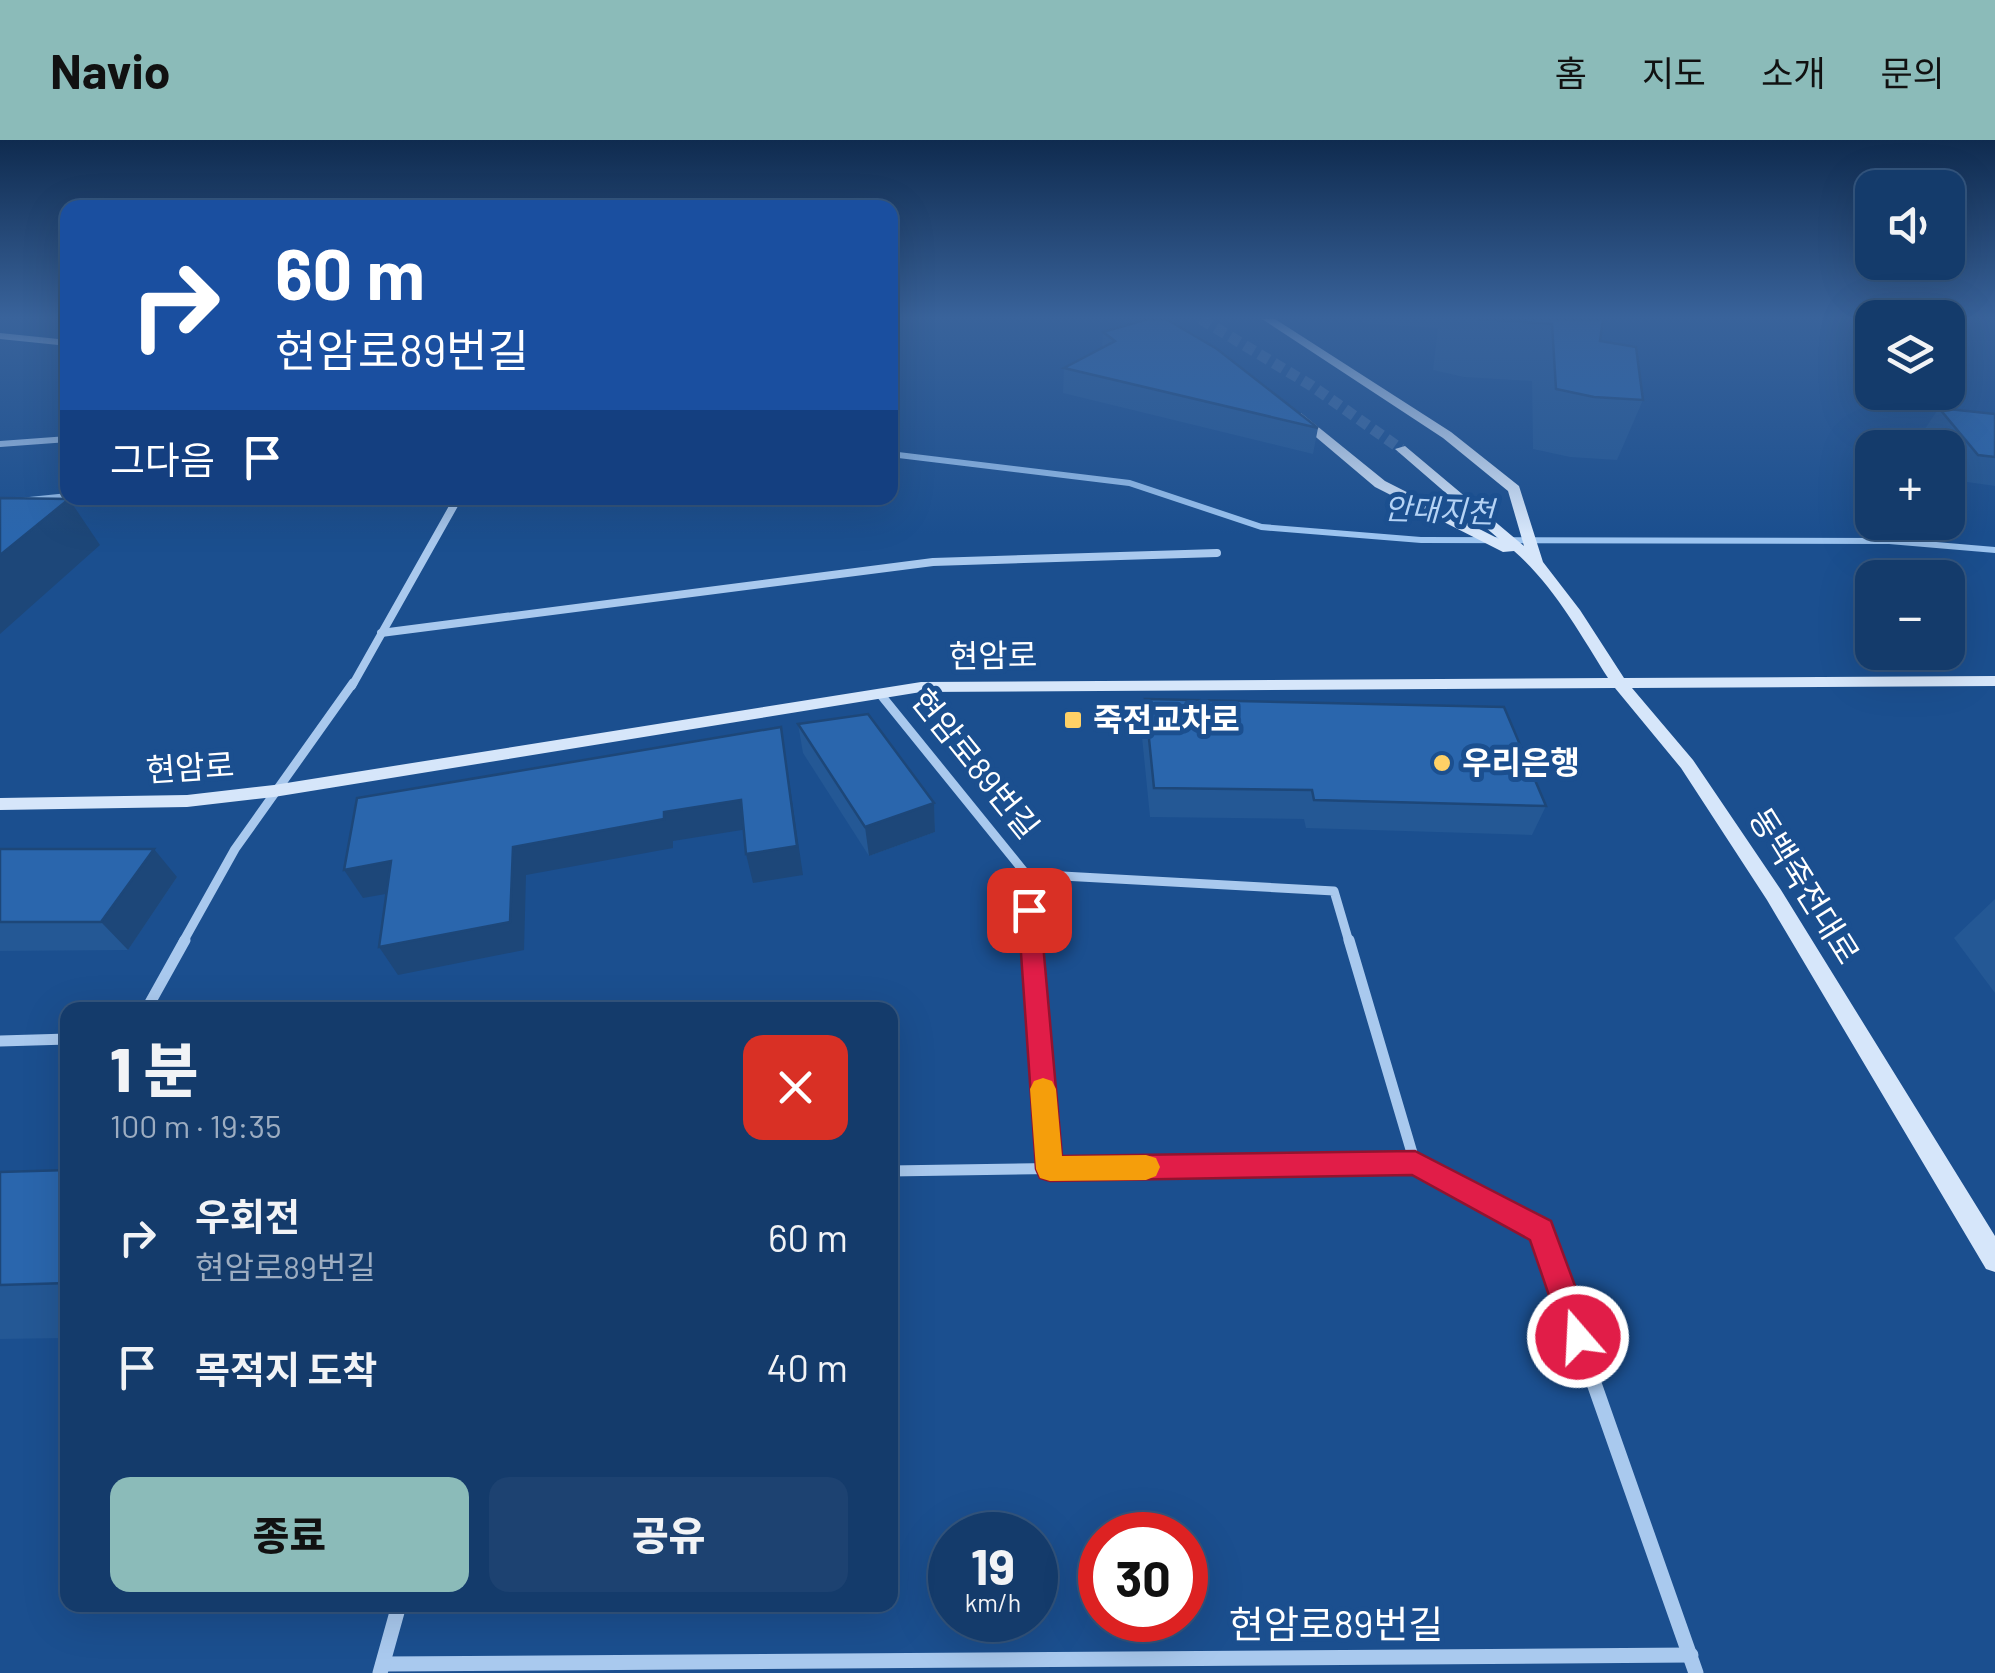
<!DOCTYPE html>
<html lang="ko">
<head>
<meta charset="utf-8">
<style>
	:root { --surface:#143b6b; --page:#1d4271; --text:#f1f3f6; --muted:#9dadc1; --line:#33557e; --accent:#8bbbb9 }
	body { margin:0; font-family:Barlow,"Noto Sans KR",sans-serif; background:var(--page); color:var(--text); height:100vh; display:flex; flex-direction:column; font-size:38px; white-space:nowrap }
	* { box-sizing:border-box; margin:0 }
	p { font-size:32px; color:var(--muted) }
	.icon { flex:none; width:55px; height:55px; fill:none; stroke:currentColor; stroke-width:2; stroke-linecap:round; stroke-linejoin:round }
	.map { position:relative; flex:1; overflow:hidden }
	.sheet { position:absolute; left:60px; top:862px; width:838px; height:610px; display:flex; flex-direction:column; background:var(--surface); border-radius:20px; box-shadow:0 10px 40px #0002,0 0 0 2px var(--line) }
	.sheet>* { flex:none }
	.guide { position:absolute; left:60px; top:60px; width:838px; height:305px; border-radius:20px; box-shadow:0 10px 40px #0002,0 0 0 2px var(--line); background:#1a4fa0; color:#fff; overflow:hidden }
	.fabs { position:absolute; left:1855px; top:30px; display:grid; gap:20px }
	.fabs a { display:grid; place-items:center; width:110px; height:110px; border-radius:20px; background:var(--surface); box-shadow:0 10px 40px #0002,0 0 0 2px var(--line); font-size:50px }
	.speed { position:absolute; left:928px; top:1372px; display:flex; gap:20px; font-size:50px; font-weight:700; text-align:center }
	.speed>* { display:grid; place-content:center; width:130px; height:130px; border-radius:50%; background:var(--surface); box-shadow:0 10px 40px #0002,0 0 0 2px var(--line); line-height:1 }
	.speed small { font-size:25px; font-weight:400 }
	.speed .limit { border:15px solid #d22; background:#fff; color:#111 }
	.pin { position:absolute; display:grid; place-items:center; width:85px; height:85px; color:#fff; margin:-42px; border-radius:20px; box-shadow:0 5px 15px #0006 }
	.me { position:absolute; width:110px; margin:-55px; rotate:341deg; stroke-linejoin:round; filter:drop-shadow(0 0 8px #0008) }
	.turn { display:flex; align-items:center; gap:35px; height:210px; padding:0 50px; font-size:45px }
	.turn .icon { width:130px; height:130px; stroke-width:2.5 }
	.turn b { display:block; font-size:70px; line-height:85px }
	.then { display:flex; align-items:center; height:95px; padding:0 50px; background:#0003; gap:20px; font-size:38px }
	.round { display:grid; place-items:center; flex:none; width:105px; height:105px; border-radius:20px; background:var(--page) }
	.head { display:flex; align-items:center; justify-content:space-between; height:170px; padding:0 50px }
	h1 { font-size:60px; font-weight:800; line-height:75px }
	.button { display:flex; gap:20px; margin-top:auto; padding:20px 50px }
	.button a { flex:1; height:115px; border-radius:20px; background:var(--accent); color:#111; font-size:40px; font-weight:800; line-height:115px; text-align:center }
	.button a+a { background:var(--page); color:var(--text) }
	ul { padding:0; list-style:none }
	li { display:flex; align-items:center; gap:30px; height:130px; padding:0 50px }
	li div { flex:1 }
	li b { display:block; font-size:38px }
	li em { font-style:normal }
	header { display:flex; align-items:center; gap:60px; box-sizing:border-box; height:140px; padding:0 50px; background:var(--accent); color:#111 }
	header strong { font-size:48px }
	nav { display:flex; gap:55px; margin-inline-start:auto; font-size:35px }
	.map>svg:first-child { display:block }
	.lines { fill:none; stroke-linecap:round; stroke-linejoin:round }
	.stream { fill:#9cc4f0; fill-rule:evenodd }
	.secondary-tunnel { stroke:#3d69a0; stroke-width:11; stroke-dasharray:11 6; stroke-linecap:butt }
	.street-far4 { stroke:#a9c9ee; stroke-width:6 }
	.street-far3 { stroke:#a9c9ee; stroke-width:8 }
	.street-far2 { stroke:#a9c9ee; stroke-width:9 }
	.street-far1 { stroke:#a9c9ee; stroke-width:11 }
	.street { stroke:#a9c9ee; stroke-width:15 }
	.secondary { fill:#d6e6fa; fill-rule:evenodd }
	.wall { fill:#245895 }
	.shaded-wall { fill:#1d4779 }
	.building { fill:#2a66ad; stroke:#1d4779; stroke-width:2.5 }
	.route { fill:#e11d48; stroke:#92132f; stroke-width:2.5 }
	.slow { fill:#f59e0b }
	.poi-dot { fill:#ffd166; stroke:#1b4f8f; stroke-width:4 }
	.labels { text-anchor:middle; stroke-width:10; stroke-linejoin:round; paint-order:stroke }
	.far-water-label { font-size:30px; font-style:italic; fill:#b5d3f5; stroke:#1b4f8f }
	.street-label { font-size:32px; fill:#fff; stroke:#1b4f8f }
	.poi-label { font-size:32px; font-weight:bold; fill:#fff; stroke:#1b4f8f; text-anchor:start }
	.near-street-label { font-size:38px; fill:#fff; stroke:#1b4f8f }
</style>
</head>
<body>
<header>
<strong>Navio</strong>
<nav><a>홈</a><a>지도</a><a>소개</a><a>문의</a></nav>
</header>
<div class="map">
<svg width="1995" height="1533" viewBox="0 0 1995 1533">
	<rect width="100%" height="100%" fill="#1b4f8f"/>
	<g class="lines">
		<g class="stream">
			<polygon points="890,311 1130,340 1262,384 1421,397 1889,398 1995,407 1995,413 1889,404 1421,403 1261,390 1129,346 890,317"/>
			<polygon points="68,353 68,358 71,358 0,366 0,360"/>
		</g>
		<polyline class="secondary-tunnel" points="1201,179 1312,246 1401,309"/>
		<polyline class="street-far4" points="0,304 68,299"/>
		<g class="street-far3">
			<polyline points="381,493 933,422 1217,413"/>
			<polyline points="352,546 458,358"/>
		</g>
		<g class="street-far2">
			<polyline points="881,555 1026,734 1031,802"/>
			<polyline points="1026,734 1334,751 1349,802"/>
			<polyline points="183,802 235,709 353,543"/>
		</g>
		<g class="street-far1">
			<polyline points="1031,800 1049,1029"/>
			<polyline points="1349,800 1415,1023"/>
			<polyline points="146,870 185,800"/>
			<polyline points="0,901 68,899"/>
			<polyline points="890,1031 1415,1023 1541,1091 1553,1126"/>
		</g>
		<g class="street">
			<polyline points="1552,1124 1696,1533"/>
			<polyline points="383,1524 1691,1515"/>
			<polyline points="380,1533 399,1465"/>
		</g>
		<g class="secondary">
			<path d="M1262,179H1275L1451,292L1519,346L1543,422L1580,470L1624,538L1995,536V546L1632,548L1693,620L1781,750L1995,1096V1132L1986,1129L1767,760L1681,628L1615,548L921,552L274,657L187,667L0,670V658L187,655L274,645L921,542L1608,538C1580,494 1554,446 1514,411L1503,412L1375,347L1291,276L1301,273L1385,341L1499,399L1395,309L1405,306L1524,406L1508,351L1443,298Z"/>
			<polygon points="0,193 68,200 68,206 0,199"/>
		</g>
	</g>
	<g class="wall">
		<polygon points="1363,179 1603,179 1600,201 1643,260 1617,320 1570,317 1533,309 1532,241 1464,237 1433,230 1438,188 1362,183"/>
		<polygon points="1103,192 1318,288 1313,314 1063,253 1064,228 1102,208"/>
		<polygon points="1939,268 1995,274 1995,346 1960,341 1948,325 1948,308 1934,308 1922,293"/>
		<polygon points="1145,559 1546,666 1532,695 1306,688 1304,679 1150,677 1141,587"/>
		<polygon points="798,584 934,663 935,692 869,716 803,613"/>
		<polygon points="0,709 177,737 128,810 0,811"/>
		<polygon points="1995,759 1995,853 1954,798"/>
		<polygon points="68,1030 68,1198 0,1199 0,1032"/>
	</g>
	<g class="shaded-wall">
		<polygon points="69,359 100,405 0,494 0,415"/>
		<polygon points="781,587 803,735 753,743 746,714"/>
		<polygon points="741,660 748,689 673,701 673,708 526,735 524,810 398,835 379,807 513,707 664,672"/>
		<polygon points="934,663 935,692 869,716 865,687"/>
		<polygon points="154,709 177,737 128,810 101,782"/>
		<polygon points="391,721 408,750 363,758 344,730"/>
	</g>
	<g class="building">
		<polygon points="1148,179 1166,179 1217,209 1318,288 1064,228 1115,201 1103,192"/>
		<polygon points="1478,179 1603,179 1600,201 1636,207 1643,260 1594,257 1556,249 1552,184"/>
		<polygon points="1939,268 1995,274 1995,317 1978,315"/>
		<polygon points="0,358 69,359 0,415"/>
		<polygon points="1145,559 1504,567 1546,666 1314,660 1312,650 1154,648"/>
		<polygon points="868,574 934,663 865,687 798,584"/>
		<polygon points="781,587 797,706 746,714 741,660 664,672 664,679 513,707 510,782 379,807 391,721 344,730 357,658"/>
		<polygon points="0,709 154,709 101,782 0,782"/>
		<polygon points="68,1030 68,1143 0,1145 0,1032"/>
	</g>
	<linearGradient id="sky" x2="0" y2="1"><stop stop-color="#0f2b4f"/><stop offset="0.45" stop-color="#39639b"/><stop offset="1" stop-color="#39639b" stop-opacity="0"/></linearGradient>
	<rect width="1995" height="394" fill="url(#sky)"/>
	<polygon class="route" points="1029,762 1040,770 1062,1016 1415,1011 1551,1081 1594,1197 1589,1208 1578,1212 1567,1208 1530,1100 1412,1035 1050,1041 1040,1038 1036,1029 1018,770"/>
	<polygon class="slow" points="1043,938 1052,941 1056,949 1062,1016 1146,1015 1156,1018 1160,1027 1156,1036 1146,1040 1050,1041 1040,1038 1036,1029 1030,949 1034,941"/>
	<g class="poi-dot">
		<rect x="1063" y="570" width="20" height="20" rx="5"/>
		<circle cx="1442" cy="623" r="10"/>
	</g>
	<g class="labels">
		<g class="far-water-label">
			<text transform="translate(1439 371) rotate(2)" y="10">안대지천</text>
		</g>
		<g class="street-label">
			<text transform="translate(993 516) rotate(-1)" y="11">현암로</text>
			<text transform="translate(975 624) rotate(51)" y="11">현암로89번길</text>
			<text transform="translate(190 628) rotate(-4)" y="11">현암로</text>
			<text transform="translate(1804 746) rotate(58)" y="11">동백죽전대로</text>
		</g>
		<g class="poi-label">
			<text x="1093" y="591">죽전교차로</text>
			<text x="1462" y="634">우리은행</text>
		</g>
		<g class="near-street-label">
			<text x="1336" y="1498">현암로89번길</text>
		</g>
	</g>
</svg>
<div class="fabs">
<a><svg class="icon" aria-label="sound" viewBox="0 0 24 24"><path d="M4 9h4l5-4v14l-5-4H4zM17 9q2 3 0 6"/></svg></a>
<a><svg class="icon" aria-label="layers" viewBox="0 0 24 24"><path d="M12 4l9 5-9 5-9-5zM3 14l9 5 9-5"/></svg></a>
<a>+</a>
<a>−</a>
</div>
<div class="speed"><div>19<small>km/h</small></div><div class="limit">30</div></div>
<div class="pin" style="left:1029px;top:770px;background:#d93025"><svg class="icon" aria-label="arrive" viewBox="0 0 24 24"><path d="M6 21V4h12l-3 4 3 4H6"/></svg></div>
<svg class="me" style="left:1578px;top:1197px" viewBox="-20 -20 40 40"><circle r="17" fill="#e11d48" stroke="#fff" stroke-width="3"/><path d="M0-11L8 9 0 5-8 9z" fill="#fff"/></svg>
<div class="guide">
<div class="turn"><svg class="icon" aria-label="right" viewBox="0 0 24 24"><path d="M7 20v-9h11M14 6l5 5-5 5"/></svg><div><b>60 m</b>현암로89번길</div></div>
<div class="then">그다음<svg class="icon" aria-label="arrive" viewBox="0 0 24 24"><path d="M6 21V4h12l-3 4 3 4H6"/></svg></div>
</div>
<section class="sheet">
<div class="head"><div><h1>1 분</h1><p>100 m · 19:35</p></div><a class="round" style="background:#d93025;color:#fff"><svg class="icon" aria-label="close" viewBox="0 0 24 24"><path d="M6 6l12 12M18 6L6 18"/></svg></a></div>
<ul>
<li><svg class="icon" aria-label="right" viewBox="0 0 24 24"><path d="M7 20v-9h11M14 6l5 5-5 5"/></svg><div><b>우회전</b><p>현암로89번길</p></div><em>60 m</em></li>
<li><svg class="icon" aria-label="arrive" viewBox="0 0 24 24"><path d="M6 21V4h12l-3 4 3 4H6"/></svg><div><b>목적지 도착</b></div><em>40 m</em></li>
</ul>
<div class="button"><a>종료</a><a>공유</a></div>
</section>
</div>
</body>
</html>
